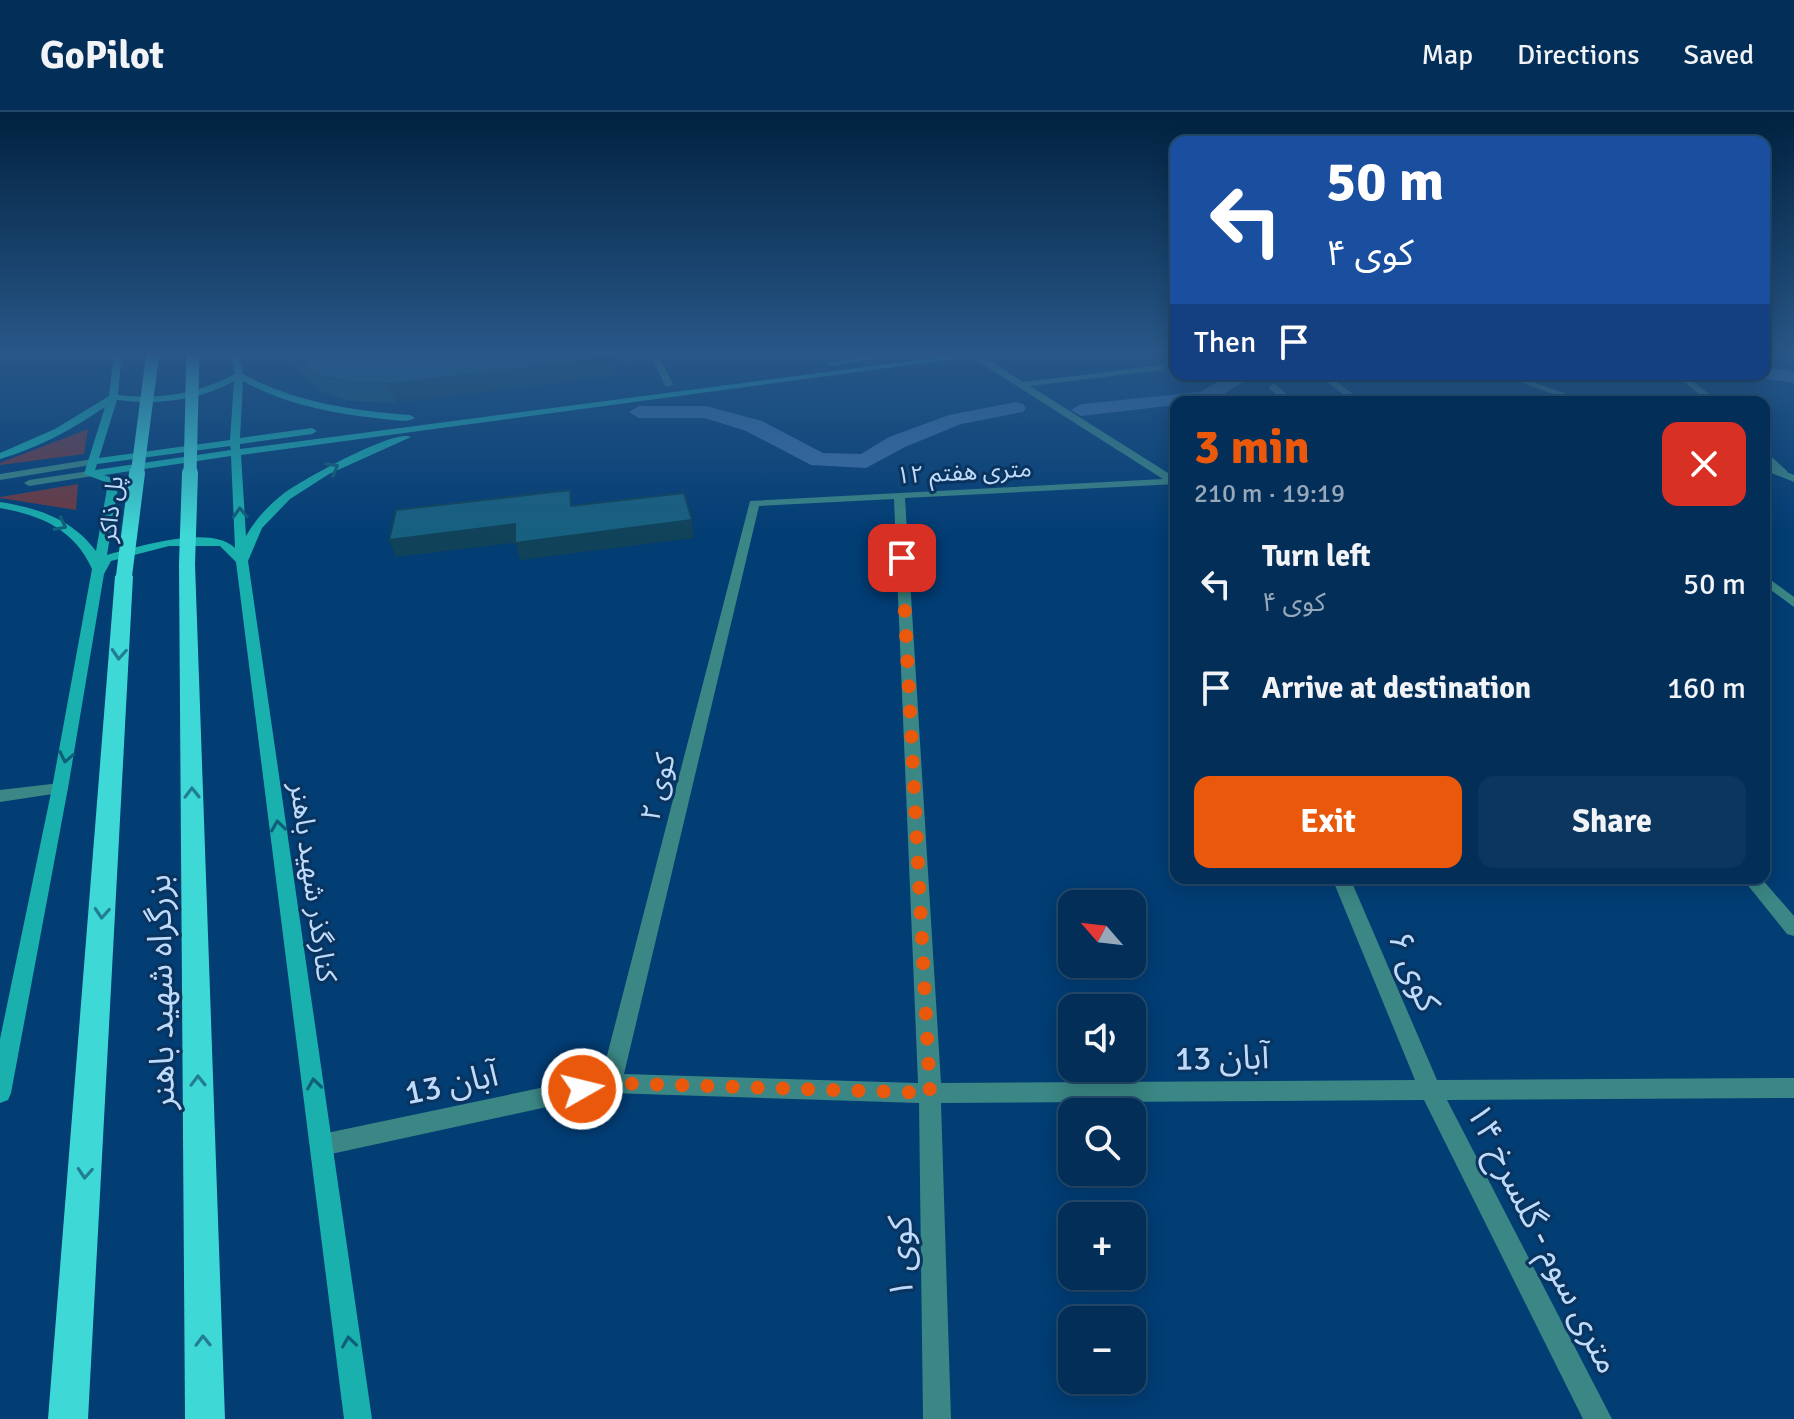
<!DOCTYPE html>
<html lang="en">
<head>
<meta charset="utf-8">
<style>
	:root { --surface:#022e57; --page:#0c365d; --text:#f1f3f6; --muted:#96a8ba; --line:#234a6d; --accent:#ea580c }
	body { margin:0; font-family:Signika,"Noto Sans Arabic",sans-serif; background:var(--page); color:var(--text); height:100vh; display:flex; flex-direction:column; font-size:30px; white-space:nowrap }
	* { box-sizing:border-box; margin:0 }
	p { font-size:26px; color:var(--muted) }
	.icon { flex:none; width:44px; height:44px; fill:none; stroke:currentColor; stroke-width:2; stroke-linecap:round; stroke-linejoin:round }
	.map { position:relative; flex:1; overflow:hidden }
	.side { position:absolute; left:1170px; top:284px; width:600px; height:488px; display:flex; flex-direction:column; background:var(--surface); border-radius:16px; box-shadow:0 4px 20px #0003,0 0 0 2px var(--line) }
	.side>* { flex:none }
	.top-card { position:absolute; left:1170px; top:24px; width:600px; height:244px; border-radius:16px; box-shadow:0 4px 20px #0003,0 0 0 2px var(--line); background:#1a4fa0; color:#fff; overflow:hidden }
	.needle { width:52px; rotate:298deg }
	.controls { position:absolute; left:1058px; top:778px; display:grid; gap:16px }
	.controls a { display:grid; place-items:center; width:88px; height:88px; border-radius:16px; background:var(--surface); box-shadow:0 4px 20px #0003,0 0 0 2px var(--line); font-size:40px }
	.pin { position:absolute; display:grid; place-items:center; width:68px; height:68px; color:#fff; margin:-34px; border-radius:16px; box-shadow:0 4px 12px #0006 }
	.me { position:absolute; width:88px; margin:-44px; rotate:82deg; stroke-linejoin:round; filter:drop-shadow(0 0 6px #0008) }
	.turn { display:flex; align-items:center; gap:28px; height:168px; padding:0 24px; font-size:36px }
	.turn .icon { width:104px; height:104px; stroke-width:2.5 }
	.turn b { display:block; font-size:56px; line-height:68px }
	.then { display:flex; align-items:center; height:76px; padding:0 24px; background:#0003; gap:16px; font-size:30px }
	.round { display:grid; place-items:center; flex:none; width:84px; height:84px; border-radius:16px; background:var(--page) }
	.summary { display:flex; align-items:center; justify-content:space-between; height:136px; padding:0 24px }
	h1 { font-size:48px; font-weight:800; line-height:60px; color:var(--accent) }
	.cta { display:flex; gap:16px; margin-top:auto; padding:16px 24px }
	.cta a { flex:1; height:92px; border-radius:16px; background:var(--accent); color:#fff; font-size:32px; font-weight:800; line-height:92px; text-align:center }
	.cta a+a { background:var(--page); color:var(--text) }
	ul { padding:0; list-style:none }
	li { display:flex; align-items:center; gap:24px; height:104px; padding:0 24px }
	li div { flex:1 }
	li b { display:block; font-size:30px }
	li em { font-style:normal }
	header { display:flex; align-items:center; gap:48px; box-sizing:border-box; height:112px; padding:0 40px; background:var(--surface); border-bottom:2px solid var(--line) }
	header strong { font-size:38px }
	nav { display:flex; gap:44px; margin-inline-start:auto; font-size:28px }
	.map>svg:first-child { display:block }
	.green { fill:#6f383f }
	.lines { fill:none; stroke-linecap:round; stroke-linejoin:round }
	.canal { fill:#3c70aa; fill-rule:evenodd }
	.service { fill:#3a8785; fill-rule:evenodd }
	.minor { fill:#3a8785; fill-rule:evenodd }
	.tertiary { fill:#3a8785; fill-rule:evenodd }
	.secondary { fill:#19b0ae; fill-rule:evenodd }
	.trunk { fill:#3ed8d6; fill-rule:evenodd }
	.trunk-bridge-far1 { stroke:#3ed8d6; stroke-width:13 }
	.trunk-bridge { stroke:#3ed8d6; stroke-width:16 }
	.wall { fill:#14536e }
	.shaded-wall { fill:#10435a }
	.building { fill:#176080; stroke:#10435a; stroke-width:2 }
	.oneway { stroke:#0f5f7a }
	.oneway2 { stroke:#217d94 }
	.route { stroke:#ea580c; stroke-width:14; stroke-dasharray:0 25.2 }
	.labels { text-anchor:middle; stroke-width:6; stroke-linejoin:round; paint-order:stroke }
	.far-street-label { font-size:24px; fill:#bfdbfc; stroke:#0a335e }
	.street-label { font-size:28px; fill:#bfdbfc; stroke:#0a335e }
	.near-street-label { font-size:34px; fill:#bfdbfc; stroke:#0a335e }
</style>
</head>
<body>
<header>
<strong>GoPilot</strong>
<nav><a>Map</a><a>Directions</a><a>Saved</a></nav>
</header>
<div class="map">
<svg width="1794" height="1307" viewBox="0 0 1794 1307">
	<rect width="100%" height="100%" fill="#023d74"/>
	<g class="green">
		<polygon points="88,317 84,342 0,353 0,351"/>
		<polygon points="78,372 76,398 0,386 0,385"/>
	</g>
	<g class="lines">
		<g class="canal">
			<polygon points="1764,255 1794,259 1794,271 1757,265 1755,262 1764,262"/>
			<polygon points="1231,262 1255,262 1212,290 1176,290 1176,293 1081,304 1071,298 1081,292 1200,280"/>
			<polygon points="1016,290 1023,292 1026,296 1023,300 961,312 905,335 866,356 811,353 746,319 705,306 639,306 629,300 639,294 706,294 762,309 823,341 861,342 889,325 949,303"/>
		</g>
		<polygon class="service" points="617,240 625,240 627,244 658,241 673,273 666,275 652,246 624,249"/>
		<g class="minor">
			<path d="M973,242H979L1023,270L1164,253L1165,255L1161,258L1030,274L1176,366V372L905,386L941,971L1415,968L1332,766H1350L1437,968L1794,966V986L1447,988L1612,1307H1583L1424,988L941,991L951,1307H923L919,991L611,981L322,1044L314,1041L310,1033L314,1025L322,1022L602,963L750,389L1163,367L973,246ZM894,387L918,971L624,962L759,394Z"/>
			<polygon points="1318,262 1327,262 1363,290 1352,290"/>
			<polygon points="1674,262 1683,262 1720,290 1709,290"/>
			<polygon points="1273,272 1276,273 1296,290 1286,290 1270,277 1269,275"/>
			<polygon points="1410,284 1420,290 1407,289 1405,287"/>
			<polygon points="1764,338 1787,359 1787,363 1779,363 1764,347"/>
			<polygon points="1764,463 1794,485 1794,495 1764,473"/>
			<polygon points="60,671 66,672 68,676 66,680 0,690 0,678"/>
			<polygon points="1742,766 1761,766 1794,804 1794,824 1787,822"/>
		</g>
		<g class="tertiary">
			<polygon points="1498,262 1510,262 1589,290 1575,290"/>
			<polygon points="93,347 97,348 97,352 0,368 0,362"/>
			<polygon points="1764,351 1794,363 1794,370 1764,358"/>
			<polygon points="89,359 94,362 93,364 29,374 24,371 29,368"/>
		</g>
		<g class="secondary">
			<path d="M114,240H122L118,283C160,288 197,282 235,262L230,240H238L243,262C296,291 351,298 410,303L415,306C406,311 394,308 384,307C335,302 286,293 243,269L240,326L312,316L317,319L312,322L240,332V337L978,240H1005L241,343L246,424C255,408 268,394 283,382C300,369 395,316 411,325L329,362L290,387L262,416L248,449L372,1307H344L236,450L220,434H169L111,449L104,462L68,676L11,981L8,988L0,991V927L52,676L92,457C75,418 41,403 0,396V390C38,396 72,407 96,439L108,371L84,362L105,295C73,317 38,336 0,347V341L55,317L109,284ZM234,269L230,328L99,346L117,288C157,293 198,289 234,269ZM230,334L231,338L95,358L97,352ZM231,344L235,436C210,412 138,435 107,443L119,369L104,363Z"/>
			<polygon points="891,240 917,240 831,254 827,251"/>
		</g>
		<g class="trunk">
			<polygon points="187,447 195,452 225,1307 185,1307 179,452"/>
			<polygon points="124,459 133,464 88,1307 48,1307 115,464"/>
		</g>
		<g class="trunk-bridge-far1">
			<polyline points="137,363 153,240"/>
			<polyline points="190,363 193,240"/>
		</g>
		<g class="trunk-bridge">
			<polyline points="187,452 190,361"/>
			<polyline points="124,464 137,361"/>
		</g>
	</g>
	<polygon class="wall" points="285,240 611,240 617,263 395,291 352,289 321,280 289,251"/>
	<g class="shaded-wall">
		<polygon points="614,245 617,263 395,291 389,272"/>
		<polygon points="692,408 694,426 520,448 515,431"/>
		<polygon points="515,412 520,430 396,445 389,428"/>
	</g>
	<g class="building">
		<polygon points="291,240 611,240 614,245 389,272 346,270 314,262"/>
		<polygon points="570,378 571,394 684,381 692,408 515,431 515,412 389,428 396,398"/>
	</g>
	<defs><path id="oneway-chevron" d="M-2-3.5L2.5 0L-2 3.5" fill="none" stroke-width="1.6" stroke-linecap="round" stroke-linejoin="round" transform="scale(2)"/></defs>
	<g class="oneway">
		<use href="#oneway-chevron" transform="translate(333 356) rotate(-29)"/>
		<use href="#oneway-chevron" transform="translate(240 401) rotate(-92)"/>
		<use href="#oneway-chevron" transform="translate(61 413) rotate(27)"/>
		<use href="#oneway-chevron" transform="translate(66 645) rotate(101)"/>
		<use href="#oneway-chevron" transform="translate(278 714) rotate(-98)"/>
		<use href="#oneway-chevron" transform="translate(314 972) rotate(-98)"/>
		<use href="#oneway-chevron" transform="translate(349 1230) rotate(-98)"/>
	</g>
	<g class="oneway2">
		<use href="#oneway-chevron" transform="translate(119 542) rotate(94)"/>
		<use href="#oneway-chevron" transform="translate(192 681) rotate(-91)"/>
		<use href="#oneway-chevron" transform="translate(102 801) rotate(94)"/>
		<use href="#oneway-chevron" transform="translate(198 969) rotate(-91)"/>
		<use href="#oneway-chevron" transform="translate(85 1061) rotate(94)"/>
		<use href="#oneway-chevron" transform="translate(203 1229) rotate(-91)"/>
	</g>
	<linearGradient id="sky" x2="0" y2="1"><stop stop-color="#012240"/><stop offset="0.57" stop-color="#285788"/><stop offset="1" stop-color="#285788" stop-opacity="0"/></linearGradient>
	<rect width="1794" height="423" fill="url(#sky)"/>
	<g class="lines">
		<polyline class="route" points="582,977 611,971 930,981 902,446"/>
	</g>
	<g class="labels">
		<g class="far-street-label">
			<text transform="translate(964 360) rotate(-3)" y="8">۱۲ متری هفتم</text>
			<text transform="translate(111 397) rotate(-83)" y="8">پل ذاکر</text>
		</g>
		<g class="street-label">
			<text transform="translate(657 675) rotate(-76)" y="10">کوی ۲</text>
			<text transform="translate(314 770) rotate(82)" y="10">کنارگذر شهید باهنر</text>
		</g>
		<g class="near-street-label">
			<text transform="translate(1415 859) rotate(67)" y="12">کوی ۶</text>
			<text transform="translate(160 880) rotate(-91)" y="12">بزرگراه شهید باهنر</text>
			<text transform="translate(1222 945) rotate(-1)" y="12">13 آبان</text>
			<text transform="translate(451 971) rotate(-12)" y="12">13 آبان</text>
			<text transform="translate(1544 1126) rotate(63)" y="12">۱۴ متری سوم - گلسرخ</text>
			<text transform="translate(900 1145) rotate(-91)" y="12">کوی ۱</text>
		</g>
	</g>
</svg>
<div class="controls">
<a><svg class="needle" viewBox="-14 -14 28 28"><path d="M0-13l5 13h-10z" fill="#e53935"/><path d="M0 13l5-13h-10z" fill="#96a8ba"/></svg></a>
<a><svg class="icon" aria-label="sound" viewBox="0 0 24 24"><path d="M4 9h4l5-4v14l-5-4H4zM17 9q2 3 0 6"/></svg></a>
<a><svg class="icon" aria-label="search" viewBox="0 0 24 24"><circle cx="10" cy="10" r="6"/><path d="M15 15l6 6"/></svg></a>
<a>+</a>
<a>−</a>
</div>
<div class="pin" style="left:902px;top:446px;background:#d93025"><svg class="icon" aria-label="arrive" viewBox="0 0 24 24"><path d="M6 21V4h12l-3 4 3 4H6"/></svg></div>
<svg class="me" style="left:582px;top:977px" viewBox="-20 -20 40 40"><circle r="17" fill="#ea580c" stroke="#fff" stroke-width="3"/><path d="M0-11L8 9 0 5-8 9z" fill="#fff"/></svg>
<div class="top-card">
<div class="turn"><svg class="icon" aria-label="left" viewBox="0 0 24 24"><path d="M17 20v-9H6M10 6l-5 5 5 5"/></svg><div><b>50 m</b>کوی ۴</div></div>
<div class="then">Then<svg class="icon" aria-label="arrive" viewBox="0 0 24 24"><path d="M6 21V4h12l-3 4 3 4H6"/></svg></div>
</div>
<section class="side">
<div class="summary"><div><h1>3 min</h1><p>210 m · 19:19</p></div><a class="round" style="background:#d93025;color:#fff"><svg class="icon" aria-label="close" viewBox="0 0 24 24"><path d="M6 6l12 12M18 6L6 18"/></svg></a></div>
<ul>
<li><svg class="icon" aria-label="left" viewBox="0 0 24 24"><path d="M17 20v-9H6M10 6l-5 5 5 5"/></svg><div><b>Turn left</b><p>کوی ۴</p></div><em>50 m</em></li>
<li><svg class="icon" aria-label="arrive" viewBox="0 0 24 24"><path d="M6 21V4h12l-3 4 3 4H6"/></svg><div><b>Arrive at destination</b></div><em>160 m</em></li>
</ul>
<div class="cta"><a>Exit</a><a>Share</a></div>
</section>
</div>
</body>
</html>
